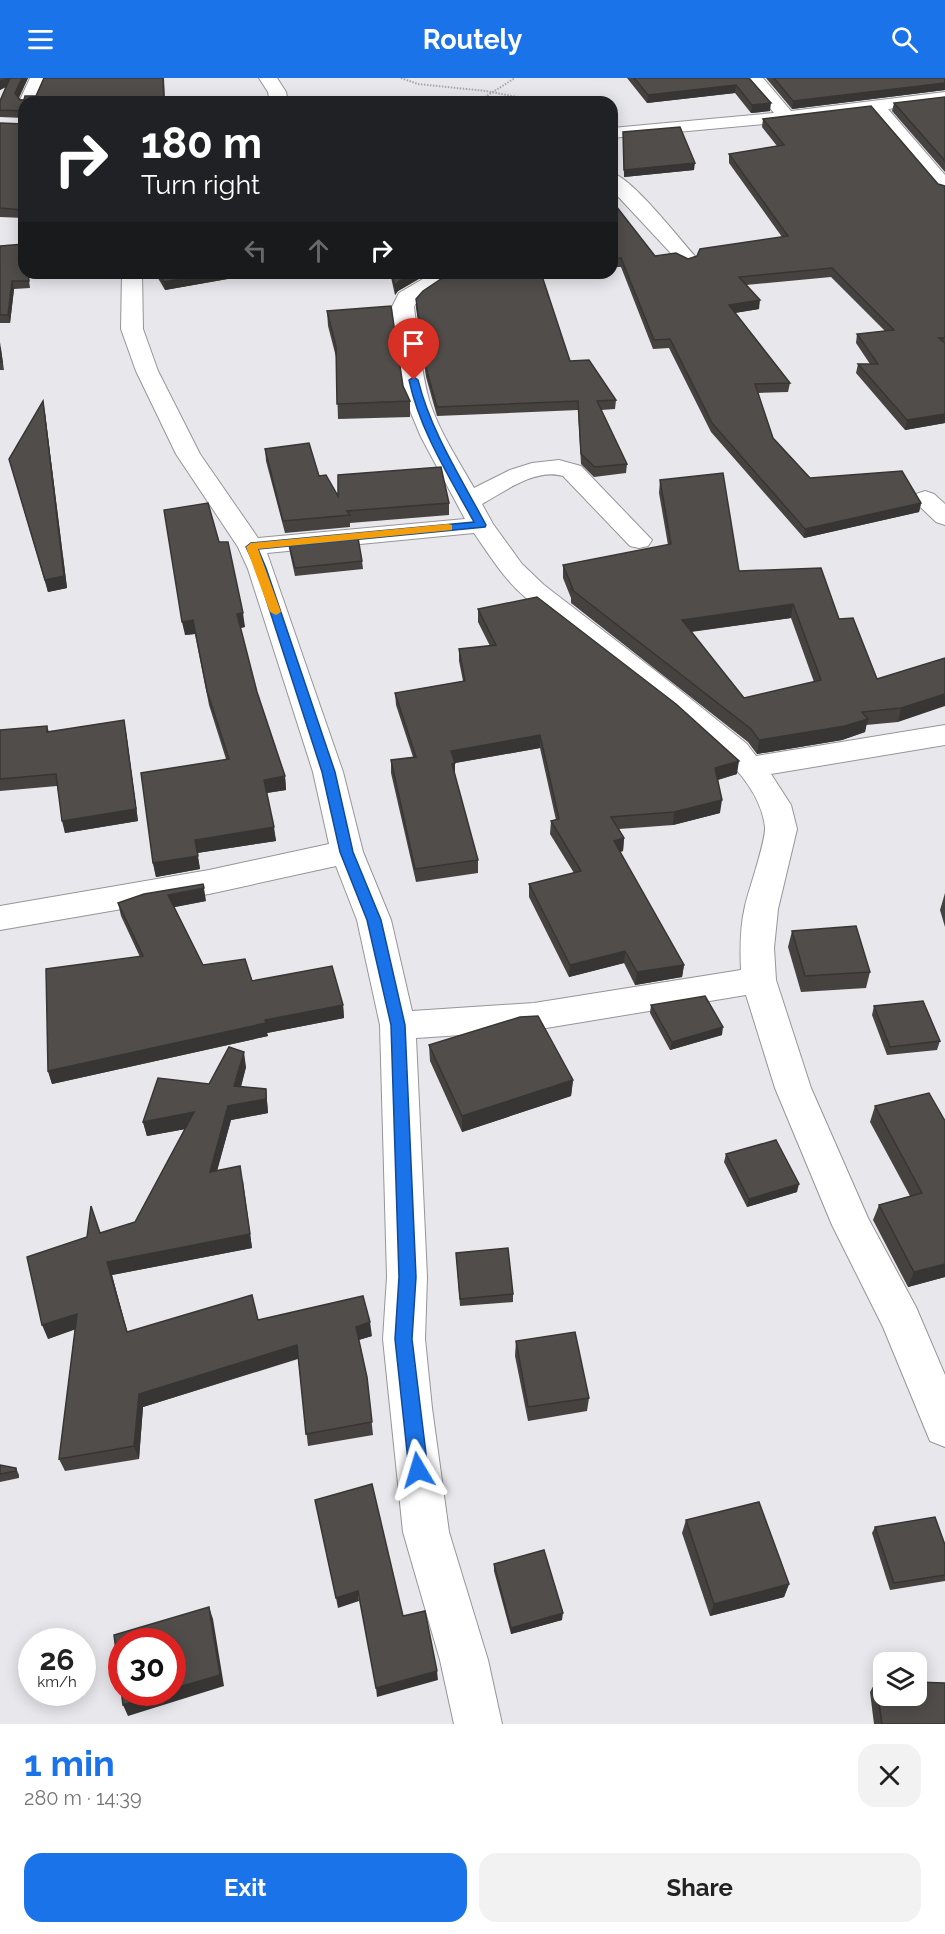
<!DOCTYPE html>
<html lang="en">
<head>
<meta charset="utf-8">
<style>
	:root { --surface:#fff; --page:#f2f2f2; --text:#222; --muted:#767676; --accent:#1a73e8 }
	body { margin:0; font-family:Raleway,sans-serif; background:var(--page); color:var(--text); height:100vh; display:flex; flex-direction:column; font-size:22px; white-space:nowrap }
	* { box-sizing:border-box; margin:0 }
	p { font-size:20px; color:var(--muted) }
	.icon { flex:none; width:33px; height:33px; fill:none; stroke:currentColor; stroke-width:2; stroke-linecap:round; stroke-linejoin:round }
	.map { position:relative; height:1646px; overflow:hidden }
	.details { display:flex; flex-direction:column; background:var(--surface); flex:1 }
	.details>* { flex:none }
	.guide { position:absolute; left:18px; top:18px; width:600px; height:183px; border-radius:18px; box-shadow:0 3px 15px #0003; background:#202124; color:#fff; overflow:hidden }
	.buttons { position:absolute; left:873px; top:1574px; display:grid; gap:12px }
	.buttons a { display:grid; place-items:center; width:54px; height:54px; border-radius:12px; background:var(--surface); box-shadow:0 3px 15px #0003; font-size:30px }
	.speed { position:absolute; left:18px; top:1550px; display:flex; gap:12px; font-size:30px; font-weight:700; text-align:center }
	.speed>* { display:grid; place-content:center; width:78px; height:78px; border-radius:50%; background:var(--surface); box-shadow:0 3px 15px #0003; line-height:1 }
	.speed small { font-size:15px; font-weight:400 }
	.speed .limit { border:9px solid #d22; background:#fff; color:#111 }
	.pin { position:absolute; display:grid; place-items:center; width:51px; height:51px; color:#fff; margin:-62px -26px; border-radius:50% 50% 50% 0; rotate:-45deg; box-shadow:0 0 6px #0007 }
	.pin .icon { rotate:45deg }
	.me { position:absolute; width:66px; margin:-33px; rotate:353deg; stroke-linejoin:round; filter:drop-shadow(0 0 4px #0008) }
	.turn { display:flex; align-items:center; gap:21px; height:126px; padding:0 24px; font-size:27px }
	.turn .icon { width:78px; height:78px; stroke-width:2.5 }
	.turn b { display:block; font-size:42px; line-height:51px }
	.lanes { display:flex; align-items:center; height:57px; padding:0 24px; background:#0003; justify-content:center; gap:30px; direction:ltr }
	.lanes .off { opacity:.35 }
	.round { display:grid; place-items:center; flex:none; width:63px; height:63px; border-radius:18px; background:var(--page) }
	.head { display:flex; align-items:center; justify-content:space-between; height:102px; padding:0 24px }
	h1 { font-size:36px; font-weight:700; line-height:45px; color:var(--accent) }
	.primary-button { display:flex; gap:12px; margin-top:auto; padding:12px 24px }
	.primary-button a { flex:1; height:69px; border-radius:18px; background:var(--accent); color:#fff; font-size:24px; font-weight:700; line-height:69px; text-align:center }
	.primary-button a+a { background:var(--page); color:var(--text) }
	header { display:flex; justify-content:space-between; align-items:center; height:78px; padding:0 24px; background:var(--accent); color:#fff; font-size:27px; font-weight:700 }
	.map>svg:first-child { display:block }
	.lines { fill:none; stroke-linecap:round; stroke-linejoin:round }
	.minor-casing { stroke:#95959a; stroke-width:2 }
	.path { stroke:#a8a8ac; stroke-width:2; stroke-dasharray:1.5 1.5; stroke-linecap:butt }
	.minor { fill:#fff; fill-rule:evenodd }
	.wall { fill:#454240; fill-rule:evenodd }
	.shaded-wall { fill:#383634 }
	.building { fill:#504d4a; stroke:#383634; stroke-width:1.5; fill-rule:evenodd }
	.route { fill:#1a73e8; stroke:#114b97; stroke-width:1.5 }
	.slow { fill:#f59e0b }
</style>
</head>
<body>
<header><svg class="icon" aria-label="menu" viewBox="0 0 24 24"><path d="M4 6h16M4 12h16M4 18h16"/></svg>Routely<svg class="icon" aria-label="search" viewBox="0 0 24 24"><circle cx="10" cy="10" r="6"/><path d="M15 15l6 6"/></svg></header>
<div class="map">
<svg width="945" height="1646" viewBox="0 0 945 1646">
	<rect width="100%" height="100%" fill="#e7e7ec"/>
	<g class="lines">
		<defs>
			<g id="minor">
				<polygon points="30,0 48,0 37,24 24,24 24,28 22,28 19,24"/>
				<polygon points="259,0 277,0 286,14 288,24 270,24 268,14"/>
				<polygon points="745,0 763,0 791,33 945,14 945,24 888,31 945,97 945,115 938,113 871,34 787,44 612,60 612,50 774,35"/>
				<path d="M612,95C632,100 678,159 694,177L697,181L694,185L687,187L680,185L612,112Z"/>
				<path d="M122,195H142L143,251L158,293L200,376L258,460L465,441L421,359L406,323L398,280L392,229L399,215L433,195H456C446,210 420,214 414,229C418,260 421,292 429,322C439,353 458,382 474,410L510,392L532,385L559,382L581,388L652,462L648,468L639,470L630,468L563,398C536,390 505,413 482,426L493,446L522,486L544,507L662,598L747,666L756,678L945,647V667L771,696L791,727L797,751L778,831L774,870L776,902L811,1010L868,1140L916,1229L945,1297V1369L930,1363L883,1249L832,1147L775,1010L746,917L534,952L416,960L427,1199L425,1261L432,1330L449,1454L488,1582L502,1646H454L440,1582L403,1454L383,1261L387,1199L380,947L357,842L336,788L209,816L0,852V828L209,792L329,766L313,694L248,491L238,469L176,376L136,293L121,251ZM474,455C490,478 504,501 525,519C589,575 663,620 724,679C743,697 762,722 765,749C766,763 749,811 745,828C740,849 740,871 741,892L534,925L412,933L391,842L363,774L343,694L267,475Z"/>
				<polygon points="925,413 934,416 945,426 945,447 936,444 912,421 916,416"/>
			</g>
		</defs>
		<use href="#minor" class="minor-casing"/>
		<g class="path">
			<polyline points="401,0 418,6 486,13 543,24"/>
			<polyline points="477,24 515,0"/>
		</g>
		<use href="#minor" class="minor"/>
	</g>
	<g class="wall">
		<polygon points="0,0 28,0 19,20 20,22 36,18 44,0 164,0 165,24 24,40 0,39 0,23 6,9 0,12"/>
		<polygon points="627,0 749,0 770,33 751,35 735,15 647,25"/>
		<polygon points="766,0 945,0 945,12 792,31"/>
		<polygon points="945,19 945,94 892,33 894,25"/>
		<polygon points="763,41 938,106 945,108 945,345 905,352 856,295 858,286 870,286 856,265 857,256 885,253 831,199 746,207 759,231 735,235 790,305 788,314 758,315 773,360 810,400 921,425 919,434 804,460 711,354 669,270 653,271 621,189 612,189 612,123 655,178 688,181 782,159 729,85 729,76 777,68 762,49"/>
		<polygon points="0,45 24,134 24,140 0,139"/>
		<polygon points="623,54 694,92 624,99"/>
		<polygon points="0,168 28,195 30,210 14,211 10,245 0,245"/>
		<polygon points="155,195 262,195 165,212"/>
		<polygon points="390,195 429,195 398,213 395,217"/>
		<polygon points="416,221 570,283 616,322 615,331 601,332 627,386 626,395 594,399 581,386 578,332 437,338 426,299 416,230"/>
		<polygon points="327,233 403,308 410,323 410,339 338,341 336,279 328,248"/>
		<polygon points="0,264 4,292 0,292"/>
		<polygon points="45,335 67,510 48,514 9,381"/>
		<polygon points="265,371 319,398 338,418 449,425 449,437 350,445 350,449 285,455 266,383"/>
		<path d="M660,402L739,493L839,541L877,601L945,580L898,644L866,647L865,654L842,662L757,676L748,664L571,525V520L563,500V487L668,467L659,415ZM791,540L814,604L744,620L691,554Z"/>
		<polygon points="219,464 245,549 240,550 257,614 285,698 286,712 267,715 276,763 197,775 200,791 156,799 153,785 226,681 209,627 195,556 185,557"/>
		<polygon points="289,467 362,483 363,491 295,498 290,475"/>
		<polygon points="478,531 737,696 718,702 720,735 673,747 619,751 624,760 623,773 620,774 684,887 682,899 635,907 624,885 569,899 529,819 529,806 574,795 550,756 551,743 556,742 540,670 455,685 455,698 478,782 478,795 416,804 391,695 391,682 413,679 396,627 395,615 463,603 459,583 459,571 490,568 478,544"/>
		<polygon points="47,648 49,654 126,654 138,743 65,755 57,708 0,713 0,652"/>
		<polygon points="945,815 945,849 940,832"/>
		<polygon points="206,823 174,829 203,887 252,903 343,927 344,940 267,955 268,958 52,1006 48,993 140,879 121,838 118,825"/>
		<polygon points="792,853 870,894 866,910 801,914 788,869"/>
		<polygon points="651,927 722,957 670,972 650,935"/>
		<polygon points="874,928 940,963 937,972 887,977 872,937"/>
		<polygon points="429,967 573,1002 571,1018 462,1054 430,983"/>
		<polygon points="246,989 241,1009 266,1011 268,1035 231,1042 217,1092 243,1102 252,1170 112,1197 127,1254 258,1242 372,1258 359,1262 367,1299 373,1357 308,1368 298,1281 143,1329 139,1381 65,1393 59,1381 75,1251 48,1261 100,1155 135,1144 185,1051 147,1058 143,1044 209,1006"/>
		<polygon points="875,1028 945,1043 945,1199 908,1209 873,1142 879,1127 910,1118 870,1044"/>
		<polygon points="726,1076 797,1114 747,1129 724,1084"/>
		<polygon points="456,1175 513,1216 513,1224 460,1228"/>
		<polygon points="516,1263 589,1320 587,1333 528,1343 515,1278"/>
		<polygon points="0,1387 16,1390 19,1397 19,1400 0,1404"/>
		<polygon points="686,1442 789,1506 784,1519 710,1538 682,1455"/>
		<polygon points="875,1449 945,1467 945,1503 890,1512 872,1455"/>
		<polygon points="494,1486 562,1542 511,1556 494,1493"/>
		<polygon points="876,1603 945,1646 874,1646 870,1614"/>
	</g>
	<g class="shaded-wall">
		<polygon points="6,0 11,0 12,5 0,12 0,3"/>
		<polygon points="22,0 28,0 17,23 15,15"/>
		<polygon points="945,5 945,12 792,31 793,23"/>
		<polygon points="736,7 735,15 647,25 648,17"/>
		<polygon points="771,25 770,33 751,35 752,27"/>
		<polygon points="695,85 694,92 624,99 624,92"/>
		<polygon points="24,119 24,128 22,128 20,120"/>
		<polygon points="213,195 262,195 165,212 164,204"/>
		<polygon points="414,195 429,195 398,213 395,217 395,208 398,204"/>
		<polygon points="12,203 14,211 10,245 8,237"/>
		<polygon points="760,222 759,231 728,236 729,227"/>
		<polygon points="43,323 45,335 67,510 48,514 45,502"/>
		<polygon points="945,336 945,345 905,352 907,342"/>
		<polygon points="921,425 919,434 804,460 805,451"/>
		<polygon points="793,526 791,540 680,555 682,542"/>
		<polygon points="243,535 245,549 239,550 237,536"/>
		<polygon points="193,542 195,556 185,557 182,544"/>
		<polygon points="945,616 945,628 898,644 901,630"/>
		<polygon points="868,641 865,654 842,662 757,676 759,662"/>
		<polygon points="124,642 126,654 138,743 65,755 62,743"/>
		<polygon points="540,657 540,670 455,685 455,698 452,699 451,673"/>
		<polygon points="739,683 737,696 713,703 715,690"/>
		<polygon points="285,698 286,712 266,715 264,702"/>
		<polygon points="722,722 720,735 673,747 674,734"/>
		<polygon points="274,749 276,763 197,775 195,762"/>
		<polygon points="624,760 623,773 613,776 614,763"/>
		<polygon points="198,778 200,791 156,799 153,785"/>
		<polygon points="204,810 206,823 170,830 168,817"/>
		<polygon points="625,873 624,885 569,899 570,887"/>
		<polygon points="684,887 682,899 635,907 637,894"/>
		<polygon points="343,927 344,940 267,955 268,958 52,1006 48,993 265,942"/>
		<polygon points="723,949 722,957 670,972 672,964"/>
		<polygon points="244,974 246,989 237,1023 234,1008"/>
		<polygon points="573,1002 571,1018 462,1054 462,1038"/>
		<polygon points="266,1011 268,1035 231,1042 213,1108 210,1094 228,1028"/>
		<polygon points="194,1034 197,1049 147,1058 143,1044"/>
		<polygon points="240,1088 252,1170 112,1197 131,1268 107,1184"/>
		<polygon points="799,1106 797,1114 747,1129 749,1121"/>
		<polygon points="945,1186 945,1199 908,1209 914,1194"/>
		<polygon points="77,1236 82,1249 48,1261 42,1247"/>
		<polygon points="370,1244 372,1258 358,1262 356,1249"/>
		<polygon points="297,1267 299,1280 143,1329 139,1381 134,1368 139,1316"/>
		<polygon points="789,1506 784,1519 710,1538 714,1526"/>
		<polygon points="358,1513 359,1523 338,1530 336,1520"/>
		<polygon points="209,1529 213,1541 224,1608 128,1638 123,1627 164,1614 172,1614 172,1611"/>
		<polygon points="563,1535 562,1542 511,1556 511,1550"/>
		<polygon points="437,1593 438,1602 377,1619 376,1610"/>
	</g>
	<g class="building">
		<polygon points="10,0 22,0 15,15 20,22 24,22 25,18 36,18 44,0 163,0 164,24 24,24 24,33 0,32 0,23"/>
		<polygon points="634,0 749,0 771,25 752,27 736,7 648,17"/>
		<polygon points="774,0 945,0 945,5 793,23"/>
		<polygon points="945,19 945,83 894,25"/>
		<polygon points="871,28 938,106 945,108 945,260 939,260 945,265 945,336 907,342 858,286 878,286 857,256 894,252 832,190 739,199 760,222 729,227 790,305 755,306 773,360 810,400 902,393 921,425 805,451 712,345 670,261 654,262 621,180 612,181 612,123 655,178 676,175 688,181 697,178 700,171 788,158 729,76 784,67 763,41"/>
		<polygon points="24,41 24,119 20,120 24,132 0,130 0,45 24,46"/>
		<polygon points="680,49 695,85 624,92 623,54"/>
		<polygon points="24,166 24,195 28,195 29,203 12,203 8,237 0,237 0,168"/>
		<polygon points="159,195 213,195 164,204"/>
		<polygon points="392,195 414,195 398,204 395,208"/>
		<polygon points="450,195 541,195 570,283 589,282 616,322 597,323 627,386 595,389 581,376 578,323 437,329 426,290 416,221 423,213"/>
		<polygon points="391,228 403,308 410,323 337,326 336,268 327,233"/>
		<polygon points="0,269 2,284 0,284"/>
		<polygon points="43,323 64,498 45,502 9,381"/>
		<polygon points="309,365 319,398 326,397 338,418 338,397 441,389 449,425 347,433 350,437 283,443 265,371"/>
		<path d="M723,395L739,493L821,490L839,541L853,540L877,601L945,580V616L901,630L862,634L868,641L845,648L759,662L751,651L571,511H573L563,487L671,466L660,402ZM793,526L821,602L744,620L682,542Z"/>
		<polygon points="208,425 219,464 228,464 243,535 237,536 257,614 285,698 264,702 274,749 195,762 198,778 153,785 141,695 229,681 207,613 193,542 182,544 164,432"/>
		<polygon points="358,460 362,483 295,490 289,467"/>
		<polygon points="537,519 676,626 739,683 715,690 722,722 674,734 611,739 624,760 614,763 684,887 637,894 625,873 570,887 529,806 581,793 551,743 559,741 540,657 451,673 455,685 452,686 478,782 415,791 391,682 416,679 395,615 465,603 459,571 496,567 478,531"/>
		<polygon points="124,642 136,731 62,743 56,696 0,701 0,652 47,648 47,654"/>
		<polygon points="203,806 204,810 168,817 203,887 245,881 252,903 332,888 343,927 265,942 266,945 48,993 46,891 143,878 118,825 144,816"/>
		<polygon points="856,848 870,894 805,898 792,853"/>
		<polygon points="705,918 723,949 672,964 651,927"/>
		<polygon points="923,923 940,963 890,969 874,928"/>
		<polygon points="538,938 573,1002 462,1038 429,967 520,939"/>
		<polygon points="229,969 244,974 234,1008 266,1011 266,1021 228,1028 210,1094 240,1088 250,1156 107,1184 127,1254 252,1217 258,1242 363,1218 370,1244 356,1249 367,1299 372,1344 306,1356 297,1267 139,1316 134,1368 59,1381 77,1236 42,1247 27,1179 87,1159 91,1128 100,1155 135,1144 194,1034 143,1044 158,1000 209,1006"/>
		<polygon points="929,1015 945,1043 945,1186 914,1194 879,1127 922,1115 875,1028"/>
		<polygon points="776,1062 799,1106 749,1121 726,1076"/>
		<polygon points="508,1170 513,1216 460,1221 456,1175"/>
		<polygon points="575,1254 589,1320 528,1329 516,1263"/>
		<polygon points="0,1387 16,1390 16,1393 0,1396"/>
		<polygon points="372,1406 403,1538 425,1533 437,1593 376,1610 358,1513 336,1520 315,1422"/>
		<polygon points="759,1424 789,1506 714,1526 686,1442"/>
		<polygon points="935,1439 945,1467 945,1497 894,1505 875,1449"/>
		<polygon points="544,1472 563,1535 511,1550 494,1486"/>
		<polygon points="209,1529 220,1597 172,1611 172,1563 122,1563 122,1614 164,1614 123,1627 114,1557"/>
		<polygon points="876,1603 884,1603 884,1617 916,1617 916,1604 945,1605 945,1646 882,1646"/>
	</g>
	<path class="route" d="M414,299L418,302C431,354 461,400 486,447L485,449L258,471L266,490L335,694L353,774L381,842L405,947L416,1199L412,1261L428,1392L425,1398L418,1401L412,1398L409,1392L395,1261L399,1199L391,947L367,842L340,774L322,694L256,490L246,469L251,465L474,444C449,398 420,353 409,302Z"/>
	<polygon class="slow" points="448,446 452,447 452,452 258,471 281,534 276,537 270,534 246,469 251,465"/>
</svg>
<div class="buttons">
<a><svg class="icon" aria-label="layers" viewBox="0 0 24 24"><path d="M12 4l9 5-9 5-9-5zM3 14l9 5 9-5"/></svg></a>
</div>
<div class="speed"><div>26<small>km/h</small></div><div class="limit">30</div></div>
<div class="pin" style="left:414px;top:302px;background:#d93025"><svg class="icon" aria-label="arrive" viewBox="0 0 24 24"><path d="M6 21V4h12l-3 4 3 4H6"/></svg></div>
<svg class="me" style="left:418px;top:1392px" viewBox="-20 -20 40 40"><path d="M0-17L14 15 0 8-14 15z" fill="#1a73e8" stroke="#fff" stroke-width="4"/></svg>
<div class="guide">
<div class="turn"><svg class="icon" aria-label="right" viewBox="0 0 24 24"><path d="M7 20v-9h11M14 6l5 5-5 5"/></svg><div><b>180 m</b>Turn right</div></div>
<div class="lanes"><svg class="icon off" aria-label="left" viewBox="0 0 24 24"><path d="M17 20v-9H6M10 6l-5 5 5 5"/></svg><svg class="icon off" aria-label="ahead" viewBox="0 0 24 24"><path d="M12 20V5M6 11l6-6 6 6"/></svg><svg class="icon" aria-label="right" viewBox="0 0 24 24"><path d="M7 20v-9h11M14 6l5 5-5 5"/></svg></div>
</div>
</div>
<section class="details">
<div class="head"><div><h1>1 min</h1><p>280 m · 14:39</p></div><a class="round"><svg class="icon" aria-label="close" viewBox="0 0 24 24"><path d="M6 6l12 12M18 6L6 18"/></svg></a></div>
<div class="primary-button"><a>Exit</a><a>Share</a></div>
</section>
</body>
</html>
